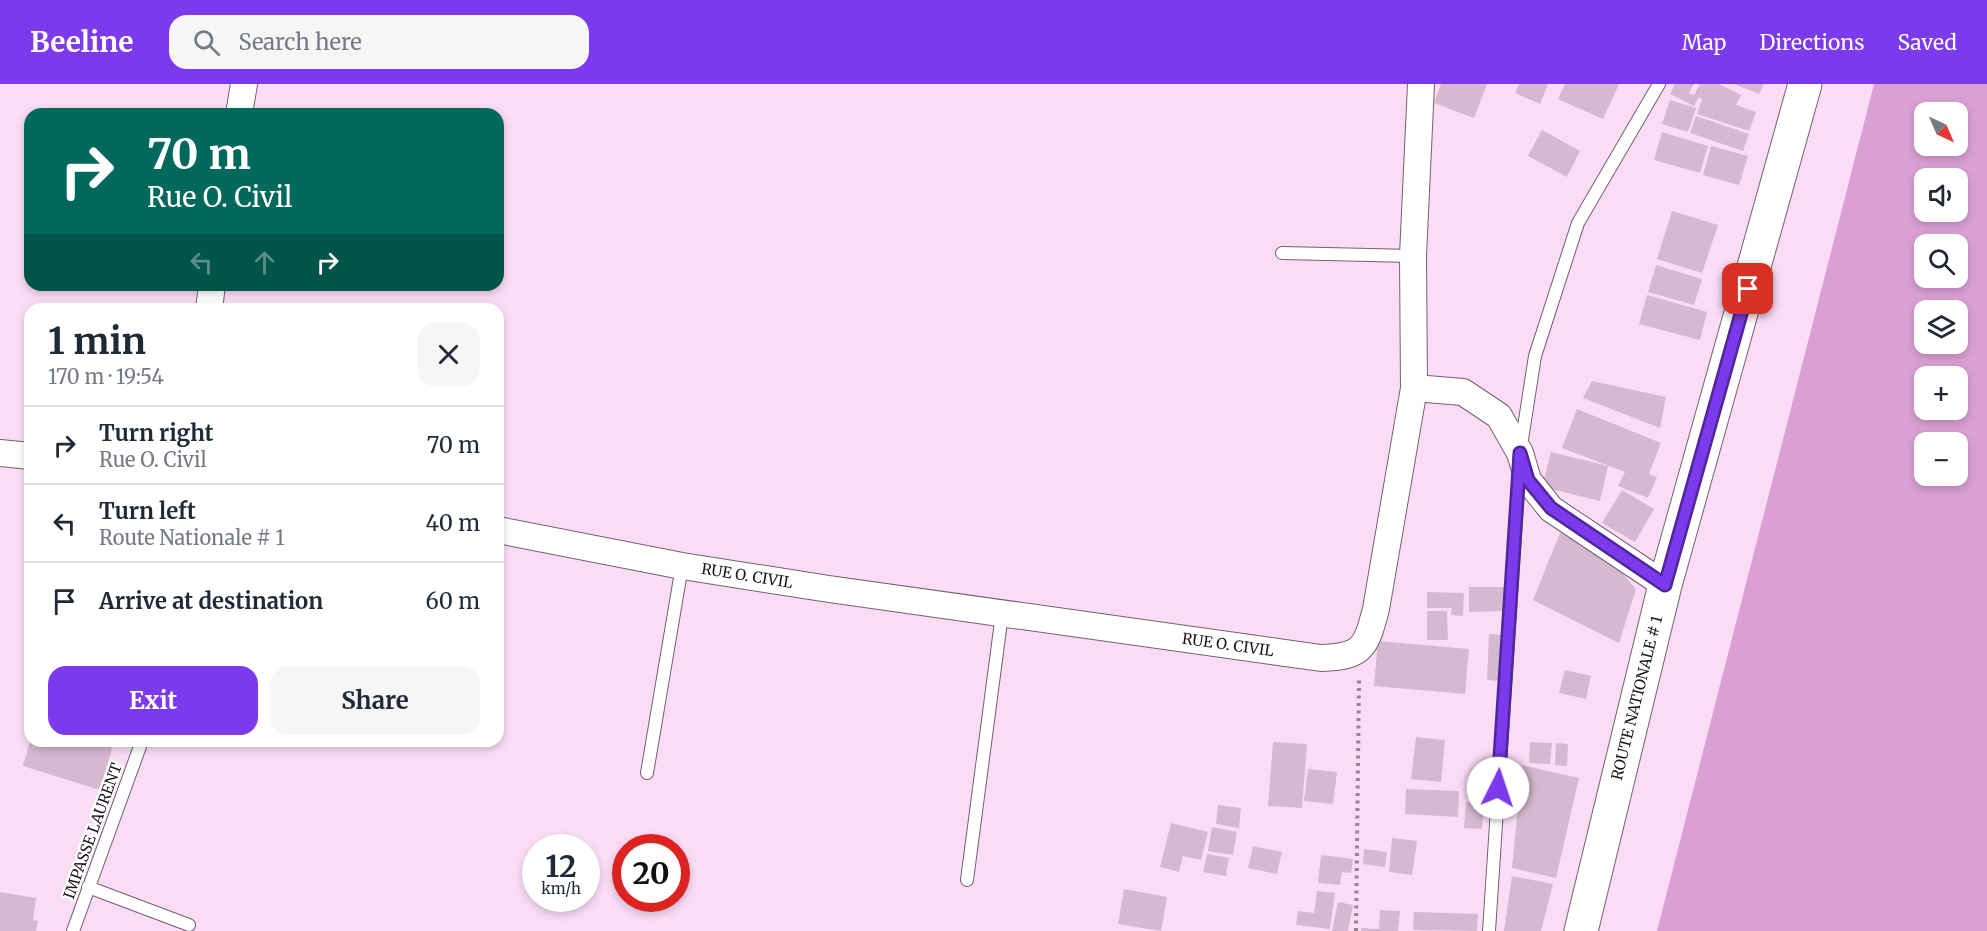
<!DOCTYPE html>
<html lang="en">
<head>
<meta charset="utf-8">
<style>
	:root { --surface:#fff; --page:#f6f6f7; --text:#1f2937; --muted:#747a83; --line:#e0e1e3; --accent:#7c3aed }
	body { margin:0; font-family:Merriweather,serif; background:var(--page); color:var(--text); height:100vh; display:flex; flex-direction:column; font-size:22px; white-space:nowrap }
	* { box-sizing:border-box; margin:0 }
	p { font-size:20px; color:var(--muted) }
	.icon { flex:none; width:33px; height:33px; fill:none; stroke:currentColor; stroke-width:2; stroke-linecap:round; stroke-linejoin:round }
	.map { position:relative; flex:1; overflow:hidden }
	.panel { position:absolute; left:24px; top:219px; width:480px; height:444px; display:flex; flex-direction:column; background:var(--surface); border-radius:18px; box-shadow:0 3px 9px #0003 }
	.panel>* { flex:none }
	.banner { position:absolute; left:24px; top:24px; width:480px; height:183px; border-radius:18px; box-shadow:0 3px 9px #0003; background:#00695c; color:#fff; overflow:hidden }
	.needle { width:39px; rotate:136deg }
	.controls { position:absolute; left:1914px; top:18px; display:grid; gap:12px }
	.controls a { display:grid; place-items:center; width:54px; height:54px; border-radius:12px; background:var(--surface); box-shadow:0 3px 9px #0003; font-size:30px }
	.speed { position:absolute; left:522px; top:750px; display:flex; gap:12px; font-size:30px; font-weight:700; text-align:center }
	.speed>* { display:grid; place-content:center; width:78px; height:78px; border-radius:50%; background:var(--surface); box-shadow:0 3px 9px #0003; line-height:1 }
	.speed small { font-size:15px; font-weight:400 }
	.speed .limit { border:9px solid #d22; background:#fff; color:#111 }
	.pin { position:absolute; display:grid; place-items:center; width:51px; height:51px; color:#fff; margin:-26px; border-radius:12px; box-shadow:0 3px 9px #0006 }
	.me { position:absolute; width:66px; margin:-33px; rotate:4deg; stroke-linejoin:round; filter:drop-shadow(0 0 4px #0008) }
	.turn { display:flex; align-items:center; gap:21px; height:126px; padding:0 24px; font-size:27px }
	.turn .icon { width:78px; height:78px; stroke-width:2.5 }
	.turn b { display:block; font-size:42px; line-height:51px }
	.lanes { display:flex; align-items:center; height:57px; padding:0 24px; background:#0003; justify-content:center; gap:30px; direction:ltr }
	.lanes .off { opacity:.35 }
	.round { display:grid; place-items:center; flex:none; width:63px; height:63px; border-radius:18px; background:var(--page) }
	.head { display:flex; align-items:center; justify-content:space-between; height:102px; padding:0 24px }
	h1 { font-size:36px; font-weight:700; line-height:45px }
	.action { display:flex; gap:12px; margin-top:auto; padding:12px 24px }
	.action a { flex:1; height:69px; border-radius:18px; background:var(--accent); color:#fff; font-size:24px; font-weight:700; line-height:69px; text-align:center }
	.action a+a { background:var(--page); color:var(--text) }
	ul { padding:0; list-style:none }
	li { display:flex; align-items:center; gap:18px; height:78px; padding:0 24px; border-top:2px solid var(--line) }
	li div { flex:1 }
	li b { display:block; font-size:22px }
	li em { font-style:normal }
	header { display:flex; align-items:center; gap:36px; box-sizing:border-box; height:84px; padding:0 30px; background:var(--accent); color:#fff }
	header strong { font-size:28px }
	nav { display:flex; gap:33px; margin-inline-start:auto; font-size:21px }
	.search { width:420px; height:54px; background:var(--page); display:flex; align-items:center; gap:15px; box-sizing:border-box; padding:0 21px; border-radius:18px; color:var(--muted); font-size:22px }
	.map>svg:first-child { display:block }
	.forest { fill:#daa0d3; fill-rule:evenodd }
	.building { fill:#d5b9d1 }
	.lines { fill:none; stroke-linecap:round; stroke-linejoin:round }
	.service-casing { stroke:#765e73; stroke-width:14 }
	.minor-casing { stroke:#765e73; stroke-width:28 }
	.primary-casing { stroke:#765e73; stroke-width:35 }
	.path { stroke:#988395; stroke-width:4; stroke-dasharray:3 4.5; stroke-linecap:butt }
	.service { stroke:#fff; stroke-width:12 }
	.minor { stroke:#fff; stroke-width:26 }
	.primary { stroke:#fff; stroke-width:33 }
	.route-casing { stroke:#51269a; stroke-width:15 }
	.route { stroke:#7c3aed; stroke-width:10 }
	.labels { text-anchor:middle; stroke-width:5; stroke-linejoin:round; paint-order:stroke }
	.street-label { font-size:15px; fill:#1e141d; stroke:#fff }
</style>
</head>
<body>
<header>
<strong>Beeline</strong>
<div class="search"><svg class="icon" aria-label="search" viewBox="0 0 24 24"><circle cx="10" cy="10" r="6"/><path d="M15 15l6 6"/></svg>Search here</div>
<nav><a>Map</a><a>Directions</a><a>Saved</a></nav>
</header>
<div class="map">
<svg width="1987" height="847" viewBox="0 0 1987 847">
	<rect width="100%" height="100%" fill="#faddf5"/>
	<path class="forest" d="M1874,0H1987V847H1657ZM1924,28H1958V62H1924ZM1958,94V128H1924V94ZM1958,160V194H1924V160ZM1924,226H1958V260H1924ZM1958,292V326H1924V292ZM1958,358V392H1924V358Z"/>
	<g class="building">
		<polygon points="1441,0 1487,0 1474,34 1434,19"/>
		<polygon points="1519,0 1548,0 1540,20 1515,9"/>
		<polygon points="1565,0 1619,0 1603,35 1558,15"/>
		<polygon points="1675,0 1694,0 1689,9 1694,11 1700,0 1719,0 1741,11 1736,21 1756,28 1749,47 1697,30 1702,15 1699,13 1694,22 1670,10"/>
		<polygon points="1734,0 1764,0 1759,10"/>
		<polygon points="1670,16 1696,24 1688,48 1662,40"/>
		<polygon points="1696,32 1749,50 1743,67 1690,49"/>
		<polygon points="1542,46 1580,67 1567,93 1528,72"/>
		<polygon points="1662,48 1708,62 1700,89 1654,76"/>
		<polygon points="1711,62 1748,72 1739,101 1703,91"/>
		<polygon points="1672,127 1718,141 1702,189 1657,175"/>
		<polygon points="1656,181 1702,195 1694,221 1648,208"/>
		<polygon points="1647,211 1707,228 1700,256 1639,240"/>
		<polygon points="1592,297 1666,313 1660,344 1583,314"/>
		<polygon points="1577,325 1661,359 1649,390 1657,393 1648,414 1618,402 1625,388 1562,364"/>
		<polygon points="1551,368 1608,382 1600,417 1542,403"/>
		<polygon points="1622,406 1654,425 1635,458 1602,439"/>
		<polygon points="1560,449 1605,469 1636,505 1619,559 1533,516"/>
		<polygon points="1469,503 1506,503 1506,527 1469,528"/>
		<polygon points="1427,508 1464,509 1463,532 1451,531 1452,524 1427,524"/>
		<polygon points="1427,527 1447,527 1448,556 1427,556"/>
		<polygon points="1489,550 1501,551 1499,597 1487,596"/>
		<polygon points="1378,557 1469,565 1465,610 1374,602"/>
		<polygon points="1565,586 1591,592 1586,615 1559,609"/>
		<polygon points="1416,653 1445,656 1441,698 1411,695"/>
		<polygon points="30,657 114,657 100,706 23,682"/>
		<polygon points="1273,658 1307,660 1302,724 1268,722"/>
		<polygon points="1530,658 1552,659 1550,680 1529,679"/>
		<polygon points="1556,659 1568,660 1567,682 1555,681"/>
		<polygon points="1522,681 1579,694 1556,794 1512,784"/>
		<polygon points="1308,685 1337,688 1333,720 1304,717"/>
		<polygon points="1406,705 1459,707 1458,733 1405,730"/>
		<polygon points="1466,718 1484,720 1482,745 1464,744"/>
		<polygon points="1218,721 1241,724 1239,744 1216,740"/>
		<polygon points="1171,739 1208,748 1201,776 1183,772 1179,788 1160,783"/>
		<polygon points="1212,743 1237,748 1233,771 1208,767"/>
		<polygon points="1392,754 1417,757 1412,791 1389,788"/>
		<polygon points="1253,762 1282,768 1277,790 1248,784"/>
		<polygon points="1364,765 1387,768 1385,783 1363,780"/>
		<polygon points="1207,770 1229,774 1226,792 1203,788"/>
		<polygon points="1321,771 1353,775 1351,789 1342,788 1340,801 1318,799"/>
		<polygon points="1512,792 1553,800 1541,847 1504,847"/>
		<polygon points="1124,805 1167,813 1161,847 1118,840"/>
		<polygon points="1317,807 1335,809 1330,845 1296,841 1298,827 1314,829"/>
		<polygon points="0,808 36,814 33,836 38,837 36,847 0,847"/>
		<polygon points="1338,818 1353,821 1348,847 1332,847"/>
		<polygon points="1380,826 1400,827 1398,847 1361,847 1361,844 1379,845"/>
		<polygon points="1414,828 1478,830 1477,847 1413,846"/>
	</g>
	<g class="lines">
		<defs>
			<g id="service">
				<polyline points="1282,169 1413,172"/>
				<polyline points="1521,362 1535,272 1578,139 1659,0"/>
				<polyline points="647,689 682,482"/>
				<polyline points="967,796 1002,530"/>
				<polyline points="88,803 189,841"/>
				<polyline points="73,847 142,657"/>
				<polyline points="1489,847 1519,388"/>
			</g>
			<g id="minor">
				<polyline points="239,30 244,0"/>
				<polyline points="209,225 212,201"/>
				<polyline points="1414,304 1413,172 1421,0"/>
				<polyline points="0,369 30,372"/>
				<path d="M498,446L682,482L829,505L1321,574C1363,573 1366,563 1376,525L1414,304L1463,308L1499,332L1520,369L1528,396L1551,425L1665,501"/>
			</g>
			<polyline id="primary" points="1581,847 1665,501 1805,0"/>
		</defs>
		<use href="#service" class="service-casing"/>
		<use href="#minor" class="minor-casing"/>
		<use href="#primary" class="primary-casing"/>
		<polyline class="path" points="1356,847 1359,596"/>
		<use href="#service" class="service"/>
		<use href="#minor" class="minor"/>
		<use href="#primary" class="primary"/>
	</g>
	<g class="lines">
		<defs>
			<polyline id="route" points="1498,704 1520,369 1528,396 1551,424 1665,501 1748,205"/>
		</defs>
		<use href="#route" class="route-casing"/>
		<use href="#route" class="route"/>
	</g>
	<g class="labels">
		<g class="street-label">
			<text transform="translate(747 492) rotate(9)" y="5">RUE O. CIVIL</text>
			<text transform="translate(1228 561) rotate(8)" y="5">RUE O. CIVIL</text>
			<text transform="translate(1637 614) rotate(-76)" y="5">ROUTE NATIONALE # 1</text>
			<text transform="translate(93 747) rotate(-70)" y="5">IMPASSE LAURENT</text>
		</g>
	</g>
</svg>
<div class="controls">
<a><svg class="needle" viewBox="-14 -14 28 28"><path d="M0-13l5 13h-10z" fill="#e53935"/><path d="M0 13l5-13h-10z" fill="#747a83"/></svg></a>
<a><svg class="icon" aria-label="sound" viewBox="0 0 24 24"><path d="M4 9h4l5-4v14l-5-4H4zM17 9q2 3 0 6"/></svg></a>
<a><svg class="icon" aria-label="search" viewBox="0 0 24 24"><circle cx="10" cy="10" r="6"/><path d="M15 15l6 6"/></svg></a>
<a><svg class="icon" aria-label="layers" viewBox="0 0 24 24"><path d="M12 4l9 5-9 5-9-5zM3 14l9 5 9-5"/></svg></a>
<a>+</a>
<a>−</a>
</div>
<div class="speed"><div>12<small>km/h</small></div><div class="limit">20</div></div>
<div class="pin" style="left:1748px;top:205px;background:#d93025"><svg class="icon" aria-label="arrive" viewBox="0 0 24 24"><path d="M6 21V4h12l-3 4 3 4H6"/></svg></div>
<svg class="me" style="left:1498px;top:704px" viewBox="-20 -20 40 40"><circle r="19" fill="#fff"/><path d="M0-13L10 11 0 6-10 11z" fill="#7c3aed"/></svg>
<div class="banner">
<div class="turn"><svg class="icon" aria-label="right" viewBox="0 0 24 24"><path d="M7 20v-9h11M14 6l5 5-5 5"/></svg><div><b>70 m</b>Rue O. Civil</div></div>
<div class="lanes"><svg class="icon off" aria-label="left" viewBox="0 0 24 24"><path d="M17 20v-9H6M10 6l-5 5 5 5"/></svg><svg class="icon off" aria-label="ahead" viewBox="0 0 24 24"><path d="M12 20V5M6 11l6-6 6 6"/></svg><svg class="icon" aria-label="right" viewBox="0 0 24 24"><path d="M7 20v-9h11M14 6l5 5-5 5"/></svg></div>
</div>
<section class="panel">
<div class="head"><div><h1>1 min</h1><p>170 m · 19:54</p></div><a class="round"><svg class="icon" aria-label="close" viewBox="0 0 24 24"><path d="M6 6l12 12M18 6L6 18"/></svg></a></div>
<ul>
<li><svg class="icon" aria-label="right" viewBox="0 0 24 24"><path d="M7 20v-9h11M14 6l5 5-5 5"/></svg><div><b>Turn right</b><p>Rue O. Civil</p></div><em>70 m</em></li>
<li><svg class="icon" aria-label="left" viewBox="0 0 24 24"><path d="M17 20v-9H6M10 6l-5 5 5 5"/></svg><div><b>Turn left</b><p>Route Nationale # 1</p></div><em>40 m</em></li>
<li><svg class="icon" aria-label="arrive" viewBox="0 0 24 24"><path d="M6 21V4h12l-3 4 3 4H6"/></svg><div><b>Arrive at destination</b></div><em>60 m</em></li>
</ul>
<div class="action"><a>Exit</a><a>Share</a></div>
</section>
</div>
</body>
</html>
